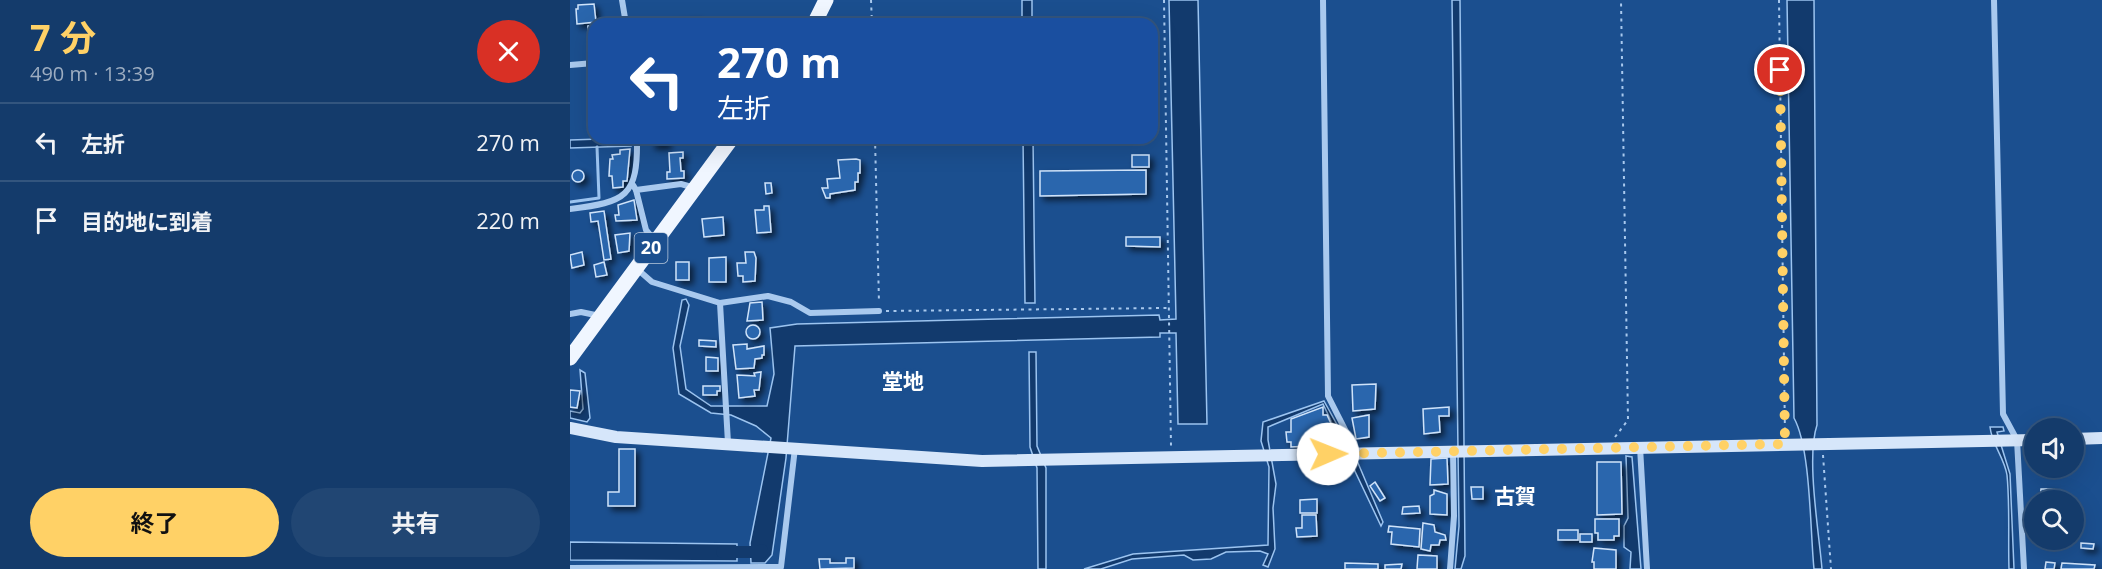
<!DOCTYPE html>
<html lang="ja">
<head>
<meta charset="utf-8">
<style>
	:root { --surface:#143b6b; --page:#214673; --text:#f1f3f6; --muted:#9dadc1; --line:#33557e; --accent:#ffd166 }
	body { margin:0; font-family:"Open Sans","Noto Sans JP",sans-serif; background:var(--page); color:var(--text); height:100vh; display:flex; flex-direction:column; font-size:22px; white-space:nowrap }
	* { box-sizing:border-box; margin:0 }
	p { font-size:20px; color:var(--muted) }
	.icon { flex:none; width:33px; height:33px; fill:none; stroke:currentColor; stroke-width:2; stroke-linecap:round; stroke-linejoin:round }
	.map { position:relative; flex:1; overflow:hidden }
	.drawer { display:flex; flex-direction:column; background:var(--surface); width:570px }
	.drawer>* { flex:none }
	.banner { position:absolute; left:18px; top:18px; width:570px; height:126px; border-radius:18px; box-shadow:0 6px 24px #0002,0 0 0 2px var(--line); background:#1a4fa0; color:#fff; overflow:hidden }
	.buttons { position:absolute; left:1454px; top:418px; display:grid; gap:12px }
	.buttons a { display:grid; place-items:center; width:60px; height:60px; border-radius:50%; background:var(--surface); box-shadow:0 6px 24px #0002,0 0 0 2px var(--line); font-size:30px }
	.pin { position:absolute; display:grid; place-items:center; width:51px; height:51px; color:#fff; margin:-26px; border:3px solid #fff; border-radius:50%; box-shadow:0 2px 6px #0007 }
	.me { position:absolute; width:66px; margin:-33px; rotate:89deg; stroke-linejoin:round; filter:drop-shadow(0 0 4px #0008) }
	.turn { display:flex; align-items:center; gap:21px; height:126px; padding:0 30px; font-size:27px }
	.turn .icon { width:78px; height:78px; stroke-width:2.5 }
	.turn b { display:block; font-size:42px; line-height:51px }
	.round { display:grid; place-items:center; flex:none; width:63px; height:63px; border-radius:32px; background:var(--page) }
	.overview { display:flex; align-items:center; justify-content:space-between; height:102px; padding:0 30px }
	h1 { font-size:36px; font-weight:700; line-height:45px; color:var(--accent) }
	.button { display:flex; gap:12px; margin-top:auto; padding:12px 30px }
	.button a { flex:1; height:69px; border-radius:36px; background:var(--accent); color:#111; font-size:24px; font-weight:700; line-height:69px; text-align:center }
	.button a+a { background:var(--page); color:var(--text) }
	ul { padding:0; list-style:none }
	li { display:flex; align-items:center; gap:18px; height:78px; padding:0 30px; border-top:2px solid var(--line) }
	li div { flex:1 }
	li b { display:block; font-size:22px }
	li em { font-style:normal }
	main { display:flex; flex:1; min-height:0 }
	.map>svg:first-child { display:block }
	.water { fill:#123a6d; stroke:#9cc4f0; stroke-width:1.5 }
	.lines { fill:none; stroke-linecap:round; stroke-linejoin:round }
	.stream { stroke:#9cc4f0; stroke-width:3 }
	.canal { stroke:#123a6d; stroke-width:12 }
	.building { fill:#2a66ad; stroke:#cfe3fa; stroke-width:1.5; filter:url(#shadow) }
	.path { stroke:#a9c9ee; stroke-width:2; stroke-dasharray:3 4.5; stroke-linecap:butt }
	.street { stroke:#a9c9ee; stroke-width:6 }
	.secondary { stroke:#d6e6fa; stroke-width:12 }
	.primary { stroke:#f0f6ff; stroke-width:15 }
	.route { stroke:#ffd166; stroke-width:10; stroke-dasharray:0 18 }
	.labels { text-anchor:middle; stroke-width:6; stroke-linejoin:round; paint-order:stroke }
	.shield { fill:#1b4f8f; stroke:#bbcadd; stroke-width:1.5 }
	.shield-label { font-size:18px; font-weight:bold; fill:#fff }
	.neighbourhood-label { font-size:21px; font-weight:bold; fill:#fff; stroke:#1b4f8f }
</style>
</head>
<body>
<main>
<section class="drawer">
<div class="overview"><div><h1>7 分</h1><p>490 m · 13:39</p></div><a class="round" style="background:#d93025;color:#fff"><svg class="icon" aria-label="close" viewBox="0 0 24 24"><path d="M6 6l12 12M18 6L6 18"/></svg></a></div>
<ul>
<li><svg class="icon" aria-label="left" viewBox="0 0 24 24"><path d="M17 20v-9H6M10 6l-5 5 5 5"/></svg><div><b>左折</b></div><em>270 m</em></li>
<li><svg class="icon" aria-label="arrive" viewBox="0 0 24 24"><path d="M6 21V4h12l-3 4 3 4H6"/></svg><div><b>目的地に到着</b></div><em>220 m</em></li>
</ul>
<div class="button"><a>終了</a><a>共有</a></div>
</section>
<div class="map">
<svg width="1532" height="569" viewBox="0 0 1532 569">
	<defs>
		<filter id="shadow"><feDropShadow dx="4" dy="4" stdDeviation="3" flood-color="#0009"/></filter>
	</defs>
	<rect width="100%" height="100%" fill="#1b4f8f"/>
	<g class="water">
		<rect x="452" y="0" width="10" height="24"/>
		<polygon points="599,0 628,0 637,424 608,424 606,333 590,333 590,337 225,346 216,458 202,555 195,563 181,563 180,543 201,438 186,426 161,415 141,413 109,394 103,348 112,300 116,299 119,305 110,346 116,389 141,406 197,406 204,374 200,328 227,324 589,315 590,320 606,319"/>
		<polygon points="882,0 890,0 895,556 891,569 885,569 889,526"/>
		<path d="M1217,0H1244L1247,425C1236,458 1249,532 1252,569H1244C1240,530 1241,449 1224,418Z"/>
		<polygon points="60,138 61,146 0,148 0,140"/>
		<polygon points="453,138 463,138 465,303 455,303"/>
		<polygon points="459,352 466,352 467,446 476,468 476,569 468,569 467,468 460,447"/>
		<polygon points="10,370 15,373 20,418 17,422 0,418 0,411 10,413 13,409"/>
		<polygon points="754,401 788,463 813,522 811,526 753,404 698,427 698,440 706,484 703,508 705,549 698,567 693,565 698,554 690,551 656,552 641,559 623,560 614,555 562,559 531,569 514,569 563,554 698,545 699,467 691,441 693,422"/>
		<path d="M1420,427H1433L1434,431L1427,432L1440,474L1444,569H1439C1438,538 1440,506 1437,475C1434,457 1422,445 1420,427Z"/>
		<polygon points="1056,456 1062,457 1071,569 1060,569 1061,552 1054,547 1054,526 1058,518"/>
		<polygon points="0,542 167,544 167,561 0,560"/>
	</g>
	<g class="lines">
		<polyline class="stream" points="0,202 29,198 27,147"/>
		<polyline class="canal" points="152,552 192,552 192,550"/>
	</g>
	<g class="building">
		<polygon points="24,4 26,22 7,24 6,9 8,9 8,5"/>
		<polygon points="127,17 128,24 99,24 99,20"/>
		<polygon points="24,25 24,56 21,56 18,26"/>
		<rect x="82" y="138" width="15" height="7"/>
		<polygon points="60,149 57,181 53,181 53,187 43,188 42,176 39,176 40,159 43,159 42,155 50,154 50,150"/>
		<polygon points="113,152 113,158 110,158 111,171 114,171 114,178 97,179 97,172 100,172 99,153"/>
		<rect x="562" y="155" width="17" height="12"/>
		<polygon points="286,159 290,160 290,173 288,173 288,182 285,182 285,190 260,194 260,198 256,198 252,188 258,188 257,179 270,178 268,160"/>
		<circle cx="8" cy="176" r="6"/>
		<polygon points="576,170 576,194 470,196 470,171"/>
		<polygon points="195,183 201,183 202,193 196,194"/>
		<polygon points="64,200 67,220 46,221 45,215 49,215 48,205"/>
		<polygon points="194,206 199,206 201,232 187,233 185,210 194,210"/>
		<polygon points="34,211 41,259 34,260 28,221 21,222 20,213"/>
		<polygon points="153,217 154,235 134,237 132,219"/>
		<polygon points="60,233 59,251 48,253 45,235"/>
		<polygon points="556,237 590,237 590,247 556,246"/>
		<polygon points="12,252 14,265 2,268 0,255"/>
		<polygon points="175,252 184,252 186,258 185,281 173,282 173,276 168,276 167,263 176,263"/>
		<polygon points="156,257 156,282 139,282 139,258"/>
		<polygon points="34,262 37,275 26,277 24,265"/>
		<rect x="106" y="262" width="13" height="18"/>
		<polygon points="192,302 193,320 177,321 180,303"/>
		<circle cx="183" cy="332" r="7"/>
		<polygon points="129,340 146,341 146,347 129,346"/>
		<polygon points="177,344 177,349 194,346 194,355 192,355 192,358 185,359 184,368 166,369 163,345"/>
		<polygon points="136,357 148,358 148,371 136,371"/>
		<polygon points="191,372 189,390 184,390 185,396 169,398 167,375 185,376 184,373"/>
		<polygon points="806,384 805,409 783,411 782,385"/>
		<polygon points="133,386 150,386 150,391 147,391 147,395 133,395"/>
		<polygon points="0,390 10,391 7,408 0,407"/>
		<polygon points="753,407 753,415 757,415 768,439 755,439 755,445 721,447 721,442 717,442 716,432 721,432 721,419"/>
		<polygon points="879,407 879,416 869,416 870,432 854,434 853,409"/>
		<polygon points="799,415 799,437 786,439 782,418"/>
		<polygon points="49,449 65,449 65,506 38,506 38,492 49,492"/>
		<polygon points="877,458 878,484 860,485 861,459"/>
		<polygon points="1027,462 1051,462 1052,514 1027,515"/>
		<polygon points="805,482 815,498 810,501 800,486"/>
		<polygon points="901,487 913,487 913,499 902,499"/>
		<polygon points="1471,489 1484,489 1483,501 1470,501"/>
		<polygon points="864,490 877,494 877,515 860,514 860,496 864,494"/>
		<polygon points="747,499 747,513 730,513 730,500"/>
		<polygon points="849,506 850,513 832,514 833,507"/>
		<polygon points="732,515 746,515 747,536 727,537 726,528 732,528"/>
		<polygon points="1025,519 1049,519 1049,536 1044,536 1044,540 1028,540 1028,533 1025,533"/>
		<polygon points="853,523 864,525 865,532 875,535 876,540 870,540 869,545 861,545 860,551 851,549"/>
		<polygon points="819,526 850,529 849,547 821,544 822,532 818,532"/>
		<rect x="988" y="530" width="20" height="10"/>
		<rect x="1010" y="534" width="12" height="8"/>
		<polygon points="1511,543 1524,544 1523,549 1511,548"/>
		<polygon points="1024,548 1046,550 1046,569 1024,569 1024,562 1022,562"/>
		<polygon points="848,555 867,556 867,569 847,569"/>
		<polygon points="276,558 284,558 284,568 250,569 249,559 260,559 260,563 276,563"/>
		<polygon points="1476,562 1485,563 1484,569 1475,569"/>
		<polygon points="775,563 808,564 808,569 775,569"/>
		<polygon points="1492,563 1525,565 1524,569 1491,569"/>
		<polygon points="832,564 831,569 815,569 815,565"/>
	</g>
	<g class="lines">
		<g class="path">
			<polyline points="301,0 302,24"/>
			<polyline points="594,0 601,446"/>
			<polyline points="1209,0 1215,435"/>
			<polyline points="305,138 309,303"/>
			<polyline points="316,311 597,308"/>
			<polyline points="1045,437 1058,420 1051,0"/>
			<polyline points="1253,455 1261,569"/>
		</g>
		<g class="street">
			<polyline points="52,0 56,24"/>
			<polyline points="753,0 758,396 787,453"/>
			<polyline points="1424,0 1433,414 1447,440 1454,569"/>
			<polyline points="0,65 24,63"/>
			<polyline points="63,185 66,190 111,184 125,188"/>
			<polyline points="66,190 76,230 85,241"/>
			<path d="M0,209C56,202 68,197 67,138"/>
			<polyline points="66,268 82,282 150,303 158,443"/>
			<polyline points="150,303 198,296 221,302 240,313 309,311"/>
			<polyline points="0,314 11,312 30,316"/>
			<polyline points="1070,447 1077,569"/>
			<polyline points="0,568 211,567 225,448"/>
			<polyline points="880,569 884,516 883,451"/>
		</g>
		<g class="secondary">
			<polyline points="0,428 46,437 412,461 1464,440"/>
			<polyline points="1503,439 1532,438"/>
		</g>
		<g class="primary">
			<polyline points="244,24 256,0"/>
			<polyline points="0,358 162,138"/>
		</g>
	</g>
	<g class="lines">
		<polyline class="route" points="758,454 1215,444 1210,70"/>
	</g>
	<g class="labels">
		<rect class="shield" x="64.5" y="233" width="33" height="30" rx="4.5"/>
		<g class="shield-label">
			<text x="81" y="254">20</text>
		</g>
		<g class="neighbourhood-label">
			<text x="333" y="389">堂地</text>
			<text x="945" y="504">古賀</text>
		</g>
	</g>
</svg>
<div class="buttons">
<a><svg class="icon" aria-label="sound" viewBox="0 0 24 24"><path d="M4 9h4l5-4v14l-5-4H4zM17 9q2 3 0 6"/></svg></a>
<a><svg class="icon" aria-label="search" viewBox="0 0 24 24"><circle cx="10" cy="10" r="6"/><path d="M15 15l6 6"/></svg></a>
</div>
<div class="pin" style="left:1210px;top:70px;background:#d93025"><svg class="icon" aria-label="arrive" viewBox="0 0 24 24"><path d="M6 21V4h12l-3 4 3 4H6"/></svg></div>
<svg class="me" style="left:758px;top:454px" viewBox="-20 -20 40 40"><circle r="19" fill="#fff"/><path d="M0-13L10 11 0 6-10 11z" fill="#ffd166"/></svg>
<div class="banner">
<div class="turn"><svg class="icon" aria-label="left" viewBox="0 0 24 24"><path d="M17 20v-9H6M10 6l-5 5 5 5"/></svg><div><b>270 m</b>左折</div></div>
</div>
</div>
</main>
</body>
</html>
